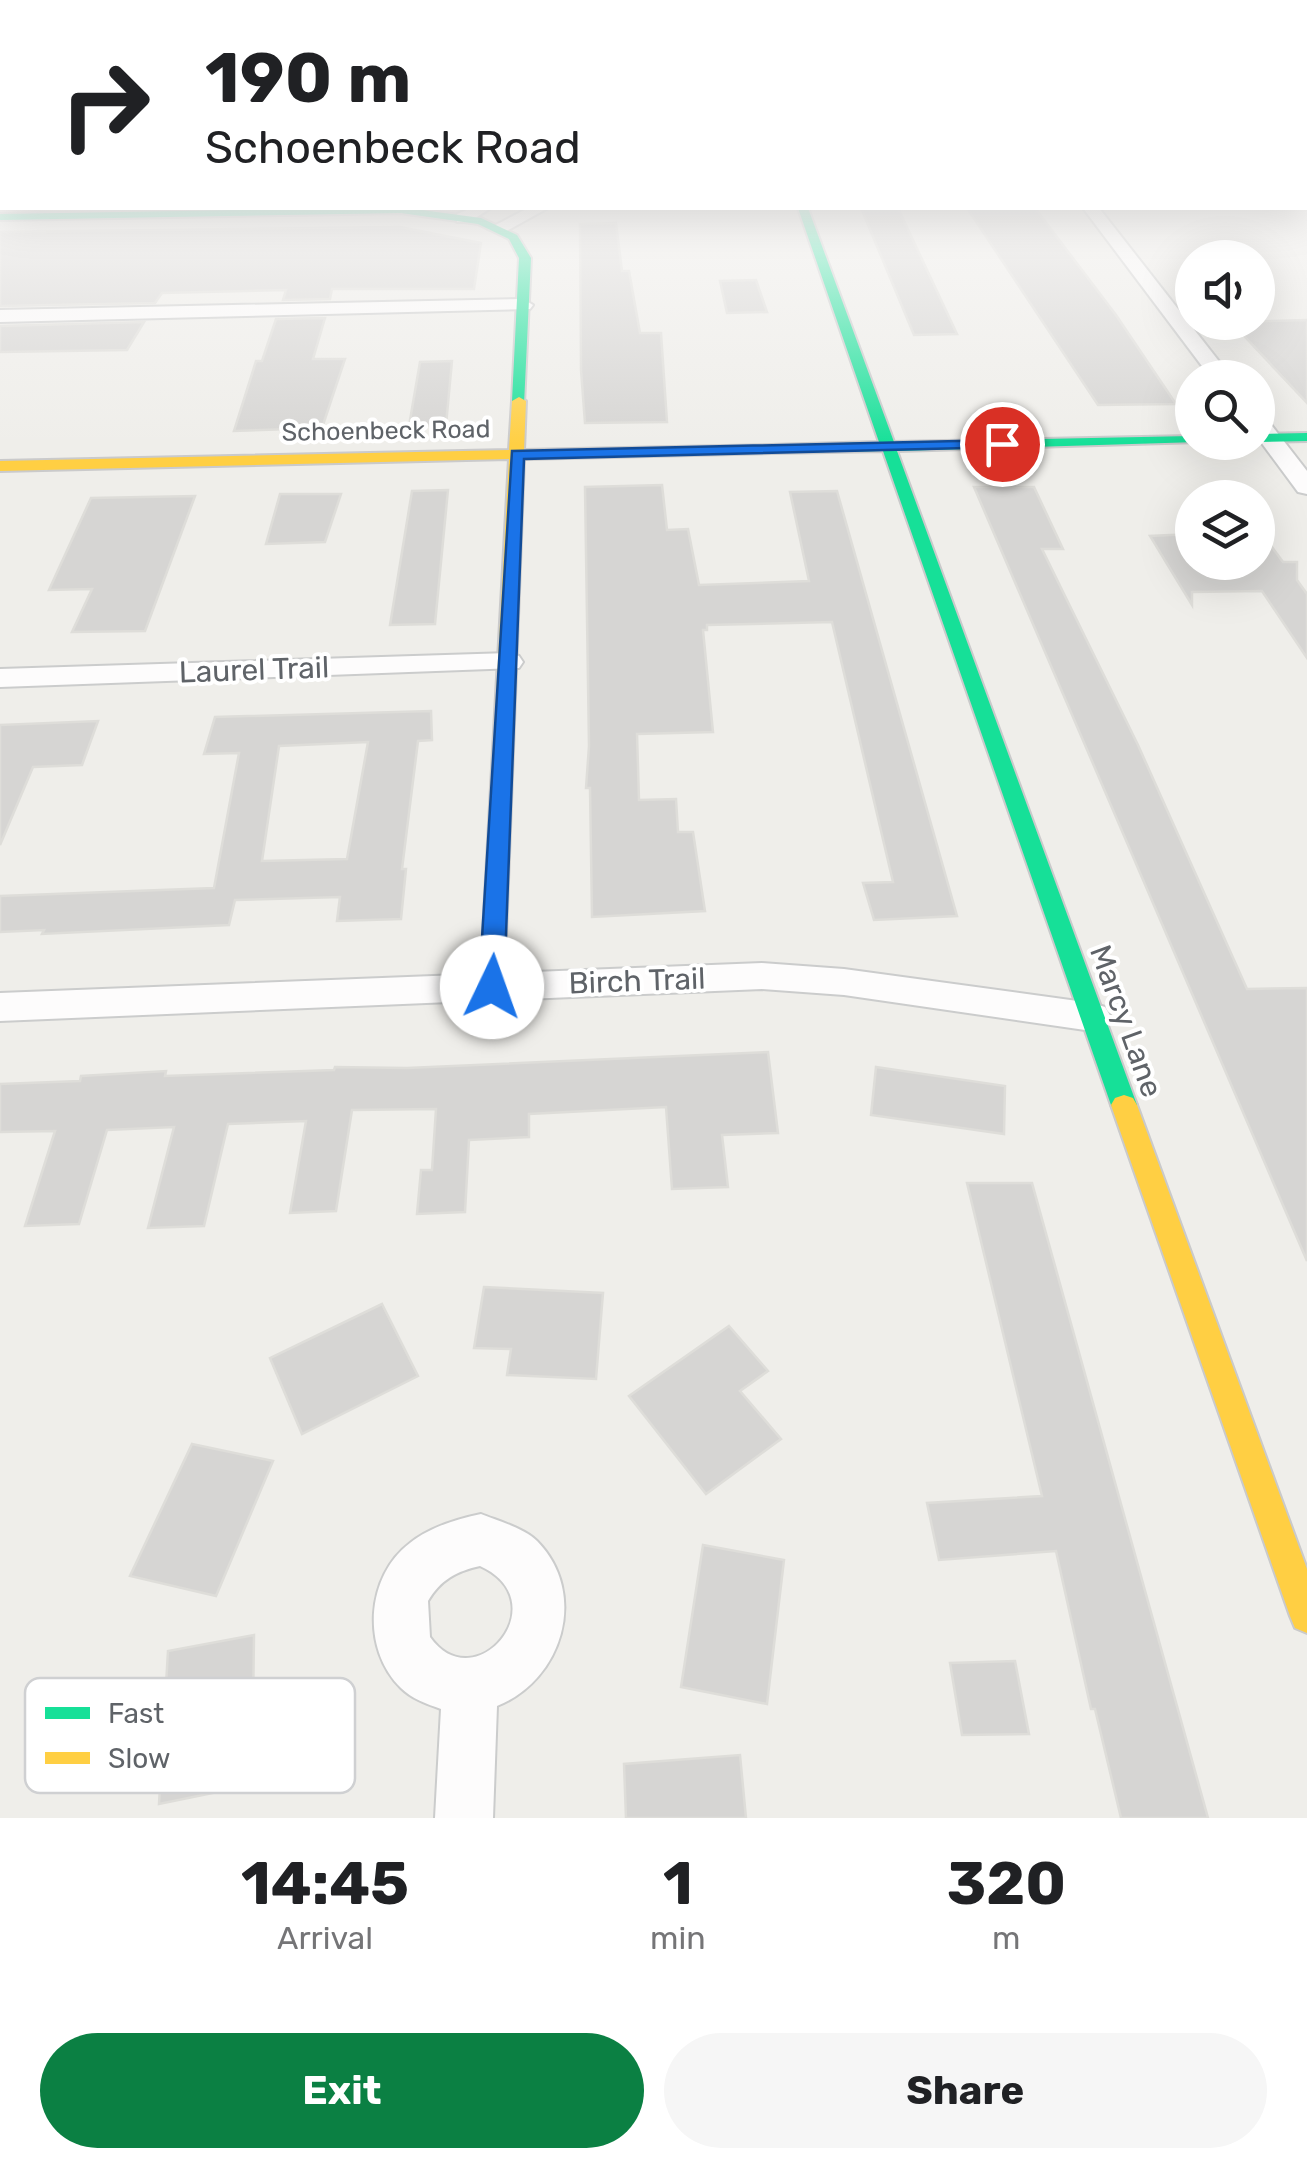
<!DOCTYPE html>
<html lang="en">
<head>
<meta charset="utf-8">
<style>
	:root { --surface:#fff; --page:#f6f6f6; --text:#202124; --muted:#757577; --accent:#0b8043 }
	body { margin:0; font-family:Rubik,sans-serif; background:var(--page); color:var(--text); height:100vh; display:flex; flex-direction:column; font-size:38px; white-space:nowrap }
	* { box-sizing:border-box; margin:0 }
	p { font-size:32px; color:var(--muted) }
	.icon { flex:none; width:55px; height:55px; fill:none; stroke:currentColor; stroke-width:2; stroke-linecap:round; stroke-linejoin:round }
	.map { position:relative; height:1818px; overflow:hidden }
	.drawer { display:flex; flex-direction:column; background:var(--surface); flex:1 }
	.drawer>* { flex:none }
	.hud { position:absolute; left:0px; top:0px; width:1308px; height:210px; box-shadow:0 10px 40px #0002; background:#fff; color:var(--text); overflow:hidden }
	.controls { position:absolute; left:1175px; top:240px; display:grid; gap:20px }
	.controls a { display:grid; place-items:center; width:100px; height:100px; border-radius:50%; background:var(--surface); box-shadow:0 10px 40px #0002; font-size:50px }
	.pin { position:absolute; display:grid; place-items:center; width:85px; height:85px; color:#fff; margin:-42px; border:5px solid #fff; border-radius:50%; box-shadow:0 2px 10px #0007 }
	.me { position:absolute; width:110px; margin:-55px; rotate:3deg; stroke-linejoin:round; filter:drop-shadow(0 0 8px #0008) }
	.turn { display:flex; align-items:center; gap:35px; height:210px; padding:0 40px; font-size:45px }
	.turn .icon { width:130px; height:130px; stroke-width:2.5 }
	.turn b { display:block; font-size:70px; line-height:85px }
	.eta { display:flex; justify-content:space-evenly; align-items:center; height:170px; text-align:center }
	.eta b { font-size:60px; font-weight:700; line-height:70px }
	.cta { display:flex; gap:20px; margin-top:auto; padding:20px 40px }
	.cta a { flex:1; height:115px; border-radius:60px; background:var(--accent); color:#fff; font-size:40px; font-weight:700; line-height:115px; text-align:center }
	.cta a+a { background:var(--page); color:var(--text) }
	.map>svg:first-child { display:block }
	.building { fill:#d6d5d3; stroke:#deddd9; stroke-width:2.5; fill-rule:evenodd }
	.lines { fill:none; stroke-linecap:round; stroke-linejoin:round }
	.street-casing { stroke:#cbcccc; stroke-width:4 }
	.fast-casing { stroke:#cacacb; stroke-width:4 }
	.slow-casing { stroke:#cacacb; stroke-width:4 }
	.street { fill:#fdfcfc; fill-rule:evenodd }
	.fast { fill:#16e098; fill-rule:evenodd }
	.slow { fill:#ffcf43; fill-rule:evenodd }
	.route { fill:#1a73e8; stroke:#114b97; stroke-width:2.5 }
	.labels { text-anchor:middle; stroke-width:8; stroke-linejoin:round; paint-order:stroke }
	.far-street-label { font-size:25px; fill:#5f6368; stroke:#fff }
	.street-label { font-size:30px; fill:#5f6368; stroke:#fff }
	.key { fill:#fff; stroke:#cfd0d2; stroke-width:2.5 }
	.key-label { font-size:28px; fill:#5f6368 }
</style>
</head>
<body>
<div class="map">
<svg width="1307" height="1818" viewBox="0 0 1307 1818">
	<rect width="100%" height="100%" fill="#efeeea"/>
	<g class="building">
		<polygon points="861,208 898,208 957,334 914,335"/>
		<polygon points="967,208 1035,208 1116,315 1176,404 1098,405"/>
		<polygon points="616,223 622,271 629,271 640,333 661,333 667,422 585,423 581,370 580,224"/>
		<polygon points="400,227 481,243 474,289 332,289 330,299 283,300 286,290 162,293 155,303 0,306 0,232"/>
		<polygon points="756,280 767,312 727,313 720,281"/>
		<polygon points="325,318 313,359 345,359 322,428 234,431 256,361 262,361 276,319"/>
		<polygon points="1307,320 1307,403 1231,322"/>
		<polygon points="144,322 127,350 0,352 0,326"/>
		<polygon points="452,361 446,425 409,426 420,362"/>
		<polygon points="662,485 667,530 688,529 699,585 809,581 790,492 837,491 957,916 874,920 863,883 893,882 832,622 707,625 707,630 703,630 713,732 637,734 639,800 676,799 678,832 693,832 705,911 592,917 590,788 586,788 589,746 585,487"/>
		<polygon points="974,487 1034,487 1063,549 1042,549 1138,745 1247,989 1307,988 1307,1261"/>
		<polygon points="448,490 435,624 390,625 412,491"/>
		<polygon points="280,494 341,494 325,542 266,544"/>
		<polygon points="195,496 145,631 72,632 92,589 49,590 91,498"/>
		<polygon points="1258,528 1283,562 1297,562 1297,580 1307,594 1307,658 1262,591 1192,592 1192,605 1150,536 1192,534 1192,562 1258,562"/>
		<path d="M431,711L432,740L418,741L402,869H406L401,919L337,921L340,897L235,900L229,925L42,934L44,930L0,932V896L214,888L239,753L204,754L215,717ZM368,742L347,859L262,861L279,746Z"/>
		<polygon points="98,721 82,765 33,767 0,845 0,725"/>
		<polygon points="768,1052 778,1133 722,1135 728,1187 672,1189 666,1107 529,1114 529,1137 469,1140 465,1212 417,1214 421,1170 432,1170 436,1109 352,1110 336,1211 290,1213 306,1121 228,1124 204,1226 148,1228 174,1127 107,1130 79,1224 25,1226 55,1131 0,1132 0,1084 80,1081 81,1076 166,1071 165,1076 334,1070 335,1067 407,1068"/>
		<polygon points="876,1067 1005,1086 1004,1134 871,1115"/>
		<polygon points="967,1183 1032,1183 1208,1818 1121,1818 1095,1709 1091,1709 1056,1551 939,1560 927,1503 1042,1496"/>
		<polygon points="484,1287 603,1293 596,1379 507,1375 511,1349 474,1348"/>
		<polygon points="382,1304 418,1376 302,1434 270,1358"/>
		<polygon points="729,1326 768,1371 740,1391 781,1439 706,1494 629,1396"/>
		<polygon points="192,1444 273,1461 216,1596 130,1576"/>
		<polygon points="703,1545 784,1560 767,1704 681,1687"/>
		<polygon points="254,1635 252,1785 159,1804 168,1651"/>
		<polygon points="1015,1661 1029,1734 962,1735 950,1663"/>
		<polygon points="740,1755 746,1818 626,1818 624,1764"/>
	</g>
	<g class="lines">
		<defs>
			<g id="street">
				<polygon points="471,208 491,208 469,222 457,222 457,214"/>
				<polygon points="528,208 548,208 503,233 488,229"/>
				<polygon points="1083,208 1099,208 1232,378 1211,378"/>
				<polygon points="523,299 533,305 530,309 0,322 0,310"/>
				<polygon points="1258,416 1266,418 1307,471 1307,494 1298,492 1258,438"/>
				<polygon points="509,653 519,656 523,662 519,668 0,687 0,669"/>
				<polygon points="762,963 844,969 1092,1003 1105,1007 1111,1017 1105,1027 1092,1031 844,995 762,989 0,1021 0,993"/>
				<path d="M481,1514C498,1521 524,1528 537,1541C589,1594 562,1680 497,1706L493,1818H435L441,1709C427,1704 412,1699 401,1688C361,1649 366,1576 410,1543C430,1527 457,1519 481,1514ZM480,1566C559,1602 475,1701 430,1637L428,1601C440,1580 457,1571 480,1566Z"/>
			</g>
			<g id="fast">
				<polygon points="357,208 407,208 481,218 517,235 531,258 524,404 512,401 519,258 509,239 478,224 401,213 0,220 0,214"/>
				<polygon points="798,208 808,208 894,442 1192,436 1192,442 1198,442 897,451 1137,1105 1133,1112 1124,1115 1115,1112 1111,1105 883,451 771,453 764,449 771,445 879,442"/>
				<polygon points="1307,433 1307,441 1258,442 1258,434"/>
			</g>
			<g id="slow">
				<polygon points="519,397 526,401 524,450 771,445 778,449 771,453 524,459 504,987 500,993 484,993 480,987 509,459 0,471 0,461 509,450 512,401"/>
				<polygon points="1124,1095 1133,1098 1137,1105 1307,1569 1307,1633 1295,1628 1290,1616 1111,1105 1115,1098"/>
			</g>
		</defs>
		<use href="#street" class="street-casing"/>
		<use href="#fast" class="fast-casing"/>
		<use href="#slow" class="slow-casing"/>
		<use href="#street" class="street"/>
		<use href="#fast" class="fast"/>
		<use href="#slow" class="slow"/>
	</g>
	<linearGradient id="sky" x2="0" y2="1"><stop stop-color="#97c6ef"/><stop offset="0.43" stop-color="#f8f7f6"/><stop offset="1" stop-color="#f8f7f6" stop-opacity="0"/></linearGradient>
	<rect width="1307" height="445" fill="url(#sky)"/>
	<polygon class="route" points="1002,440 1010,444 1008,447 524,459 504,987 500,993 483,993 479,987 512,451"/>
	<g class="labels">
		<g class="far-street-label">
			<text transform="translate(386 430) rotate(-1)" y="9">Schoenbeck Road</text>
		</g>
		<g class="street-label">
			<text transform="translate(254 670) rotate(-2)" y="10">Laurel Trail</text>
			<text transform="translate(637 981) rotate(-2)" y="10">Birch Trail</text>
			<text transform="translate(1126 1021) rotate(70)" y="10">Marcy Lane</text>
		</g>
	</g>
	<rect x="25" y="1678" width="330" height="115" rx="15" class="key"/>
	<rect x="45" y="1707" width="45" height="12" fill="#16e098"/>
	<rect x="45" y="1752" width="45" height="12" fill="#ffcf43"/>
	<g class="key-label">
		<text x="108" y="1723">Fast</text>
		<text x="108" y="1768">Slow</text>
	</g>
</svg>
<div class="controls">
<a><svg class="icon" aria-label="sound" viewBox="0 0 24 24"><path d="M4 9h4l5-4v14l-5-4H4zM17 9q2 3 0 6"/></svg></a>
<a><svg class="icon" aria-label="search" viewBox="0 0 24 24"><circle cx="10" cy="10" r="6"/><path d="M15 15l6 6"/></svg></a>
<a><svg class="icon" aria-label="layers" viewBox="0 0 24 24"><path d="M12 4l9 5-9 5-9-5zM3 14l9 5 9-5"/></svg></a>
</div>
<div class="pin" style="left:1002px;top:444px;background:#d93025"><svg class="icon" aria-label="arrive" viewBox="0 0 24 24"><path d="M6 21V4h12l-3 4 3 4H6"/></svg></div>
<svg class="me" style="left:492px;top:987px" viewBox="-20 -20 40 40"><circle r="19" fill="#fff"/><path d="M0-13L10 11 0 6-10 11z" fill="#1a73e8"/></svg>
<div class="hud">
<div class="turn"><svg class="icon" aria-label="right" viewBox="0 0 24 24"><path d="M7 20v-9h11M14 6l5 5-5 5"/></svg><div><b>190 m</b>Schoenbeck Road</div></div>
</div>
</div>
<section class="drawer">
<div class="eta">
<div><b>14:45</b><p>Arrival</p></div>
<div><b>1</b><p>min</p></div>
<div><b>320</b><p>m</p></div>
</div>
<div class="cta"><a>Exit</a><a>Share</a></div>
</section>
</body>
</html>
